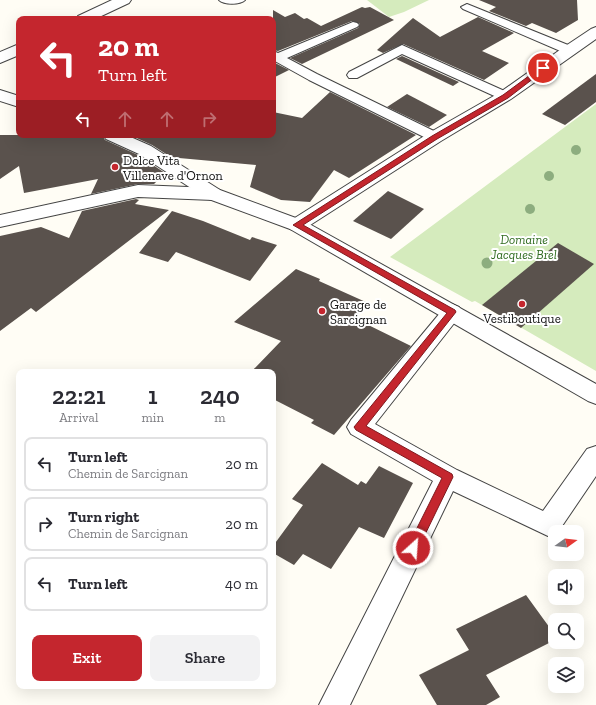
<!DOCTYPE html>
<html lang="en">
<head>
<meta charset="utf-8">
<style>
	:root { --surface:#fff; --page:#f2f2f3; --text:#2b2b33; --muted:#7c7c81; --line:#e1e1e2; --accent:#c4262e }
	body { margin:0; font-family:"Zilla Slab",serif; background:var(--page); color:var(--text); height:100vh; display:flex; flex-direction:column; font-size:15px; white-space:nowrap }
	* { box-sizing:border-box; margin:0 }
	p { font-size:13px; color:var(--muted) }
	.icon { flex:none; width:22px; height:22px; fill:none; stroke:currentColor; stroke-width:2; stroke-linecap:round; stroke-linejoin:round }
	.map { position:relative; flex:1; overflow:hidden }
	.panel { position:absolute; left:16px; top:369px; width:260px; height:320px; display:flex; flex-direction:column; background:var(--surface); border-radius:8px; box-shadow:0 4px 16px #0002 }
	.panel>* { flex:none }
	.hud { position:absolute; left:16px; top:16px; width:260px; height:122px; border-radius:8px; box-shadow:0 4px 16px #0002; background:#c4262e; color:#fff; overflow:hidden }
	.needle { width:26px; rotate:75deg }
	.fabs { position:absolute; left:548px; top:525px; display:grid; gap:8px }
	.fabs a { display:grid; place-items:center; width:36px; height:36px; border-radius:8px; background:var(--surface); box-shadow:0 4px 16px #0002; font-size:20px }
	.pin { position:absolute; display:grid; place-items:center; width:34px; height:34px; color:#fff; margin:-17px; border:2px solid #fff; border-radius:50%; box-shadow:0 1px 4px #0007 }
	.me { position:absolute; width:44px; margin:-22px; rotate:26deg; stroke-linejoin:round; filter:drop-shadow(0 0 3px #0008) }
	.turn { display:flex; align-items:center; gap:14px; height:84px; padding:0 16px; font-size:18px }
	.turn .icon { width:52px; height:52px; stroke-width:2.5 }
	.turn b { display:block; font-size:28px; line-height:34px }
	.lanes { display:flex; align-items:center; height:38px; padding:0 16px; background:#0003; justify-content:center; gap:20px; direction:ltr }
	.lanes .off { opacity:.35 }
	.eta { display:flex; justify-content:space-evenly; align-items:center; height:68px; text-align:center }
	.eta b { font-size:24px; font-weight:600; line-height:28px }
	.cta { display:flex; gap:8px; margin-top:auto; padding:8px 16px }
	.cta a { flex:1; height:46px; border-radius:8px; background:var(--accent); color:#fff; font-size:16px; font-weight:600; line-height:46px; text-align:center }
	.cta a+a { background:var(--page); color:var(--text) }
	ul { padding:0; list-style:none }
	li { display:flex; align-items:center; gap:12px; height:54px; margin:0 8px 6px; padding:0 8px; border:2px solid var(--line); border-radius:8px }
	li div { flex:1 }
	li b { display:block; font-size:15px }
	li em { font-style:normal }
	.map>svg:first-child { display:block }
	.green { fill:#d5ebbd }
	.building { fill:#5a524d }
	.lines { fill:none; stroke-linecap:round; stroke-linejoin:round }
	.service-casing { stroke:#444; stroke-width:2 }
	.minor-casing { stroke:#444; stroke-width:2 }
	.tertiary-casing { stroke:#444; stroke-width:2 }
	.service { fill:#fff; fill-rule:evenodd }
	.minor { fill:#fff; fill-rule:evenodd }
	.tertiary { fill:#fff; fill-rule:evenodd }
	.tree { fill:#8dad7f }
	.route { fill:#c4262e; stroke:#7f191e }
	.poi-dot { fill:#c4262e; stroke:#fff; stroke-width:1.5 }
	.labels { text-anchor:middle; stroke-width:4; stroke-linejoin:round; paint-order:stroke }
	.poi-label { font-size:13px; fill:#111; stroke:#fff; text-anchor:start }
	.park-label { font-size:13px; font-style:italic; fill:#2f6b1f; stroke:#fff }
</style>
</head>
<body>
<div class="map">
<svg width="596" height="705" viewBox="0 0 596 705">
	<rect width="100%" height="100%" fill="#fffdf5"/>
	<g class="green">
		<polygon points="367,0 429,0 404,12 389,17"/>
		<polygon points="596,104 596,371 475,301 472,302 390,257"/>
	</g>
	<g class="building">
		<polygon points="479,0 577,0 578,20 556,33 532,23 526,26 489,11 496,7"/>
		<polygon points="362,7 365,8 370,7 394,20 302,64 290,58 358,28 360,24 352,21 278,51 273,50 273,10 285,17 295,13 304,19 307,18 321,26"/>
		<polygon points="478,17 514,33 482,51 509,63 484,80 403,44 383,53 377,50 413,18 440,37"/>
		<polygon points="402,56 459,82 453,86 396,59"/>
		<polygon points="273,62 289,70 273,78"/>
		<polygon points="596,74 596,102 565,125 542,114"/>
		<polygon points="330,92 416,135 349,178 334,170 310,202 281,200 250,187 256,165 179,158 177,161 152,145 130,135 273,135 273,112 302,118"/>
		<polygon points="407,94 447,115 429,127 387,107"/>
		<polygon points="0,135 102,135 105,140 138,155 165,173 154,184 138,184 91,194 98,179 24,193 19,166 0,179"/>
		<polygon points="388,191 424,209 391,239 353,221"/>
		<polygon points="136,199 139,200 135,204 169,210 36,312 31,308 0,331 0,236 41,227 69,238 82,211"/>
		<polygon points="172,211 203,221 250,240 252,237 277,245 250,281 176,252 168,262 139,253"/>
		<polygon points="558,243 594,264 521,328 482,305"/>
		<polygon points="296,269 320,279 319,281 368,303 354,318 411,346 334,435 311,423 314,420 273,399 273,372 251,372 281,341 234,322"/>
		<polygon points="322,463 358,485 361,481 366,484 379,466 413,483 384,538 359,527 331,569 303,554 294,565 273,553 273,546 303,505 292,499"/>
		<polygon points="526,595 555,635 555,640 486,675 500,697 486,705 437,705 419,675 469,650 456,629"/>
	</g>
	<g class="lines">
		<defs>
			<g id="service">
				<path d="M219,0H245C240,5 224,5 219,0Z"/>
				<polygon points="467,4 573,47 575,50 573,53 565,53 463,9 461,7"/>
				<polygon points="353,22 357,23 359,25 357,27 287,58 317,74 440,134 442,137 440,140 430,140 309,80 273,60 273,51 278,53"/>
				<polygon points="402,45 509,93 511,96 509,99 501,99 402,54 357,78 349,78 347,75 349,72"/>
			</g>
			<g id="minor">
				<polygon points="112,0 131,0 129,3 95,19 76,19 78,16"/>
				<polygon points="596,27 596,39 511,99 441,141 304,229 297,231 290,229 287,225 290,221 429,133 499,93 564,47 591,29"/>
				<polygon points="19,44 19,55 0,63 0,52"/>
				<polygon points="138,185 213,188 220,190 222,194 220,198 213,200 138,197 0,227 0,215"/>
				<polygon points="452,304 459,307 463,312 459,317 375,424 457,470 543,511 587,449 596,446 596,476 558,532 548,536 453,491 350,705 319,705 433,481 351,434 347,427 351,420 445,307"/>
			</g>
			<g id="tertiary">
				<polygon points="0,90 19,96 19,107 0,101"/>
				<polygon points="103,135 126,135 151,146 220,190 304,221 596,384 596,404 588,401 290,229 206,198 139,154 106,139"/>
			</g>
		</defs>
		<use href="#service" class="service-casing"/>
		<use href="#minor" class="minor-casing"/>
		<use href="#tertiary" class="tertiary-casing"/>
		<use href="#service" class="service"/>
		<use href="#minor" class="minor"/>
		<use href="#tertiary" class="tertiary"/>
	</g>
	<g class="tree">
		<circle cx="576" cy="150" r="5"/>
		<circle cx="549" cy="176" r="5"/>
		<circle cx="530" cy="209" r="5"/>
		<circle cx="487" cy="263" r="5.5"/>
	</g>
	<polygon class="route" points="541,67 547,68 508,98 437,139 303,225 455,310 456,312 366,426 452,474 453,477 417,551 413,553 409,551 407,548 442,478 356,430 354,427 447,313 293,225 432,136 503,95"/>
	<g class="poi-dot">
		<circle cx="115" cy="167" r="4"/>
		<circle cx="522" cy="304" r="4"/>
		<circle cx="322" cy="311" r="4"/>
	</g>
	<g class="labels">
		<g class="poi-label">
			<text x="123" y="165">Dolce Vita<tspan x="123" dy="15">Villenave d'Ornon</tspan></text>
			<text x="330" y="309">Garage de<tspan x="330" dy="15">Sarcignan</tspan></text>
			<text x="522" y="323" text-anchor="middle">Vestiboutique</text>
		</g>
		<g class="park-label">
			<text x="524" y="244">Domaine<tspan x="524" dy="15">Jacques Brel</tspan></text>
		</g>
	</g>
</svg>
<div class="fabs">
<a><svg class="needle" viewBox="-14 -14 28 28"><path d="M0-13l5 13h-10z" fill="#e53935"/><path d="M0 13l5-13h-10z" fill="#7c7c81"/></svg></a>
<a><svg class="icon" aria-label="sound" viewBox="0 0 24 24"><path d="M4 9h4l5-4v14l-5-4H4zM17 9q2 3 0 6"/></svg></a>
<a><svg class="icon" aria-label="search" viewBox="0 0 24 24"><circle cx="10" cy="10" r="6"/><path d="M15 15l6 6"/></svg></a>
<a><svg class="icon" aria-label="layers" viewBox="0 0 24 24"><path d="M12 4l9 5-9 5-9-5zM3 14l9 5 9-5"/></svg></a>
</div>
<div class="pin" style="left:543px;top:68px;background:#d93025"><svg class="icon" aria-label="arrive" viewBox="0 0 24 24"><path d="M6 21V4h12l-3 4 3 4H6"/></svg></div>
<svg class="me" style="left:413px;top:548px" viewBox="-20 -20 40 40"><circle r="17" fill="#c4262e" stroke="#fff" stroke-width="3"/><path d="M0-11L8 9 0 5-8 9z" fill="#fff"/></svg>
<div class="hud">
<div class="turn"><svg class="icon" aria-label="left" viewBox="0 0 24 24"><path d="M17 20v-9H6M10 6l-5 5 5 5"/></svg><div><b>20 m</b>Turn left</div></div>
<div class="lanes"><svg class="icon" aria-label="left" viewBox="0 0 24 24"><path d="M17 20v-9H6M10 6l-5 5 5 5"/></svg><svg class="icon off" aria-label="ahead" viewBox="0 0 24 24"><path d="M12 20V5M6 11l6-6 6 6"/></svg><svg class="icon off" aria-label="ahead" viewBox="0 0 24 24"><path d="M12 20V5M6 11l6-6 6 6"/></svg><svg class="icon off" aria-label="right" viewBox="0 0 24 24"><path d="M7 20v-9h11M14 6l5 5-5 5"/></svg></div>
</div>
<section class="panel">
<div class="eta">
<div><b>22:21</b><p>Arrival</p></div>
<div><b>1</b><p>min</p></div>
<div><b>240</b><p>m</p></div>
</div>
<ul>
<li><svg class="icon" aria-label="left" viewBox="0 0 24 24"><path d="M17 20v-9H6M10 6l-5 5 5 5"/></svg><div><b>Turn left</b><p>Chemin de Sarcignan</p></div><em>20 m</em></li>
<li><svg class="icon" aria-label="right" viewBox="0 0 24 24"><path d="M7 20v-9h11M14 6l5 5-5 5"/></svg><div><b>Turn right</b><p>Chemin de Sarcignan</p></div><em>20 m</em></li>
<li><svg class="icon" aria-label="left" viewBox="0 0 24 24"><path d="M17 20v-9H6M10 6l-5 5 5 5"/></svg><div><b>Turn left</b></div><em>40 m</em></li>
</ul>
<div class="cta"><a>Exit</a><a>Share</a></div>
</section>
</div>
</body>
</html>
